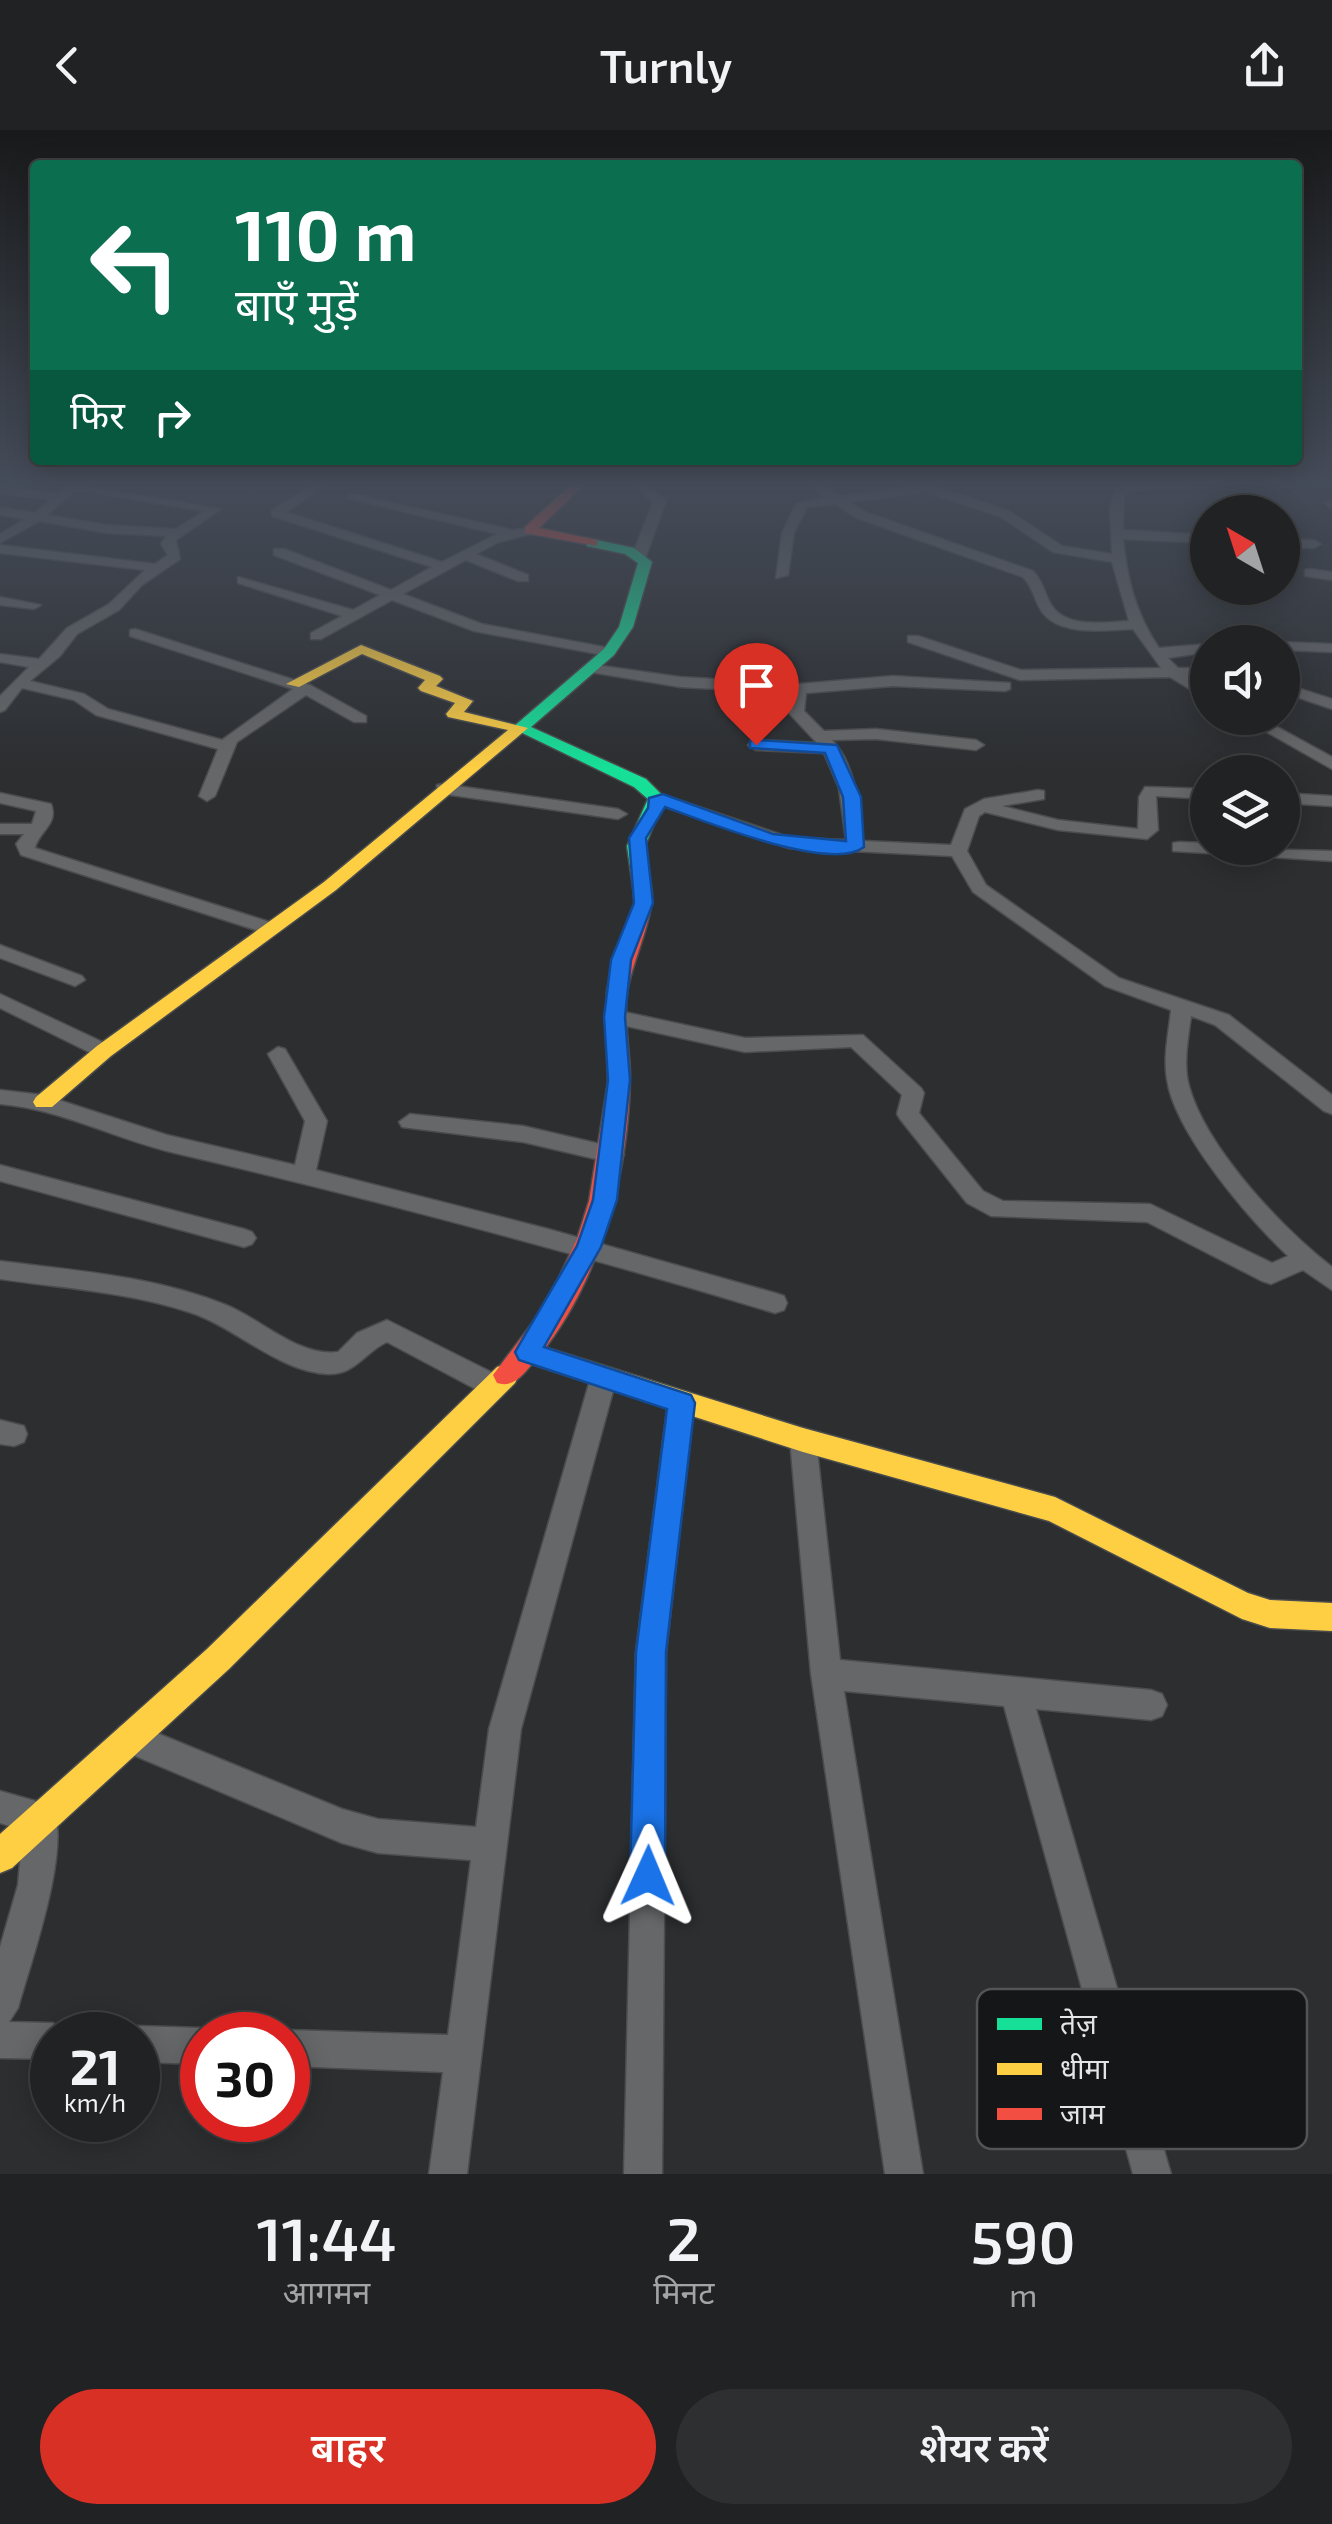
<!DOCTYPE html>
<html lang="hi">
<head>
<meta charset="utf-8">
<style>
	:root { --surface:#212224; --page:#2d2f31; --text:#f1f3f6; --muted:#a2a4a6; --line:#3e3f41; --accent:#d93025 }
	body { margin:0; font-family:"Exo 2","Noto Sans Devanagari",sans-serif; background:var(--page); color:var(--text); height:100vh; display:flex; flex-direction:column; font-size:38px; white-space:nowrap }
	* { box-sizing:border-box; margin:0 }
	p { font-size:32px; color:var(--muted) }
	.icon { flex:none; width:55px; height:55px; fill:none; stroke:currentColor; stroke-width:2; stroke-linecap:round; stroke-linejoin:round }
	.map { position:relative; height:2044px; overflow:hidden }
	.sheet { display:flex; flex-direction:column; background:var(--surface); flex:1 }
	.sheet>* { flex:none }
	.banner { position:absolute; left:30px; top:30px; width:1272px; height:305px; border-radius:10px; box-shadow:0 5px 25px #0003,0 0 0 2px var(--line); background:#0b6e4f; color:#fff; overflow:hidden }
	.needle { width:65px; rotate:321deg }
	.buttons { position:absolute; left:1190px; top:365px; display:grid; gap:20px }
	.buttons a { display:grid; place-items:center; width:110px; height:110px; border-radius:50%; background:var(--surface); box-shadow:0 5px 25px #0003,0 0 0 2px var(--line); font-size:50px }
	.speed { position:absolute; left:30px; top:1882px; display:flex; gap:20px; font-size:50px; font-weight:700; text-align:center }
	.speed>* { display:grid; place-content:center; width:130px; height:130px; border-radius:50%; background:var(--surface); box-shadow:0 5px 25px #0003,0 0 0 2px var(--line); line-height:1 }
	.speed small { font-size:25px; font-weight:400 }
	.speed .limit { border:15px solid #d22; background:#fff; color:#111 }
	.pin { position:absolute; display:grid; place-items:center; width:85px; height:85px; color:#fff; margin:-102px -42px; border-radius:50% 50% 50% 0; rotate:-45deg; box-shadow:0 0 10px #0007 }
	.pin .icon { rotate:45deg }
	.me { position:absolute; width:110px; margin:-55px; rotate:1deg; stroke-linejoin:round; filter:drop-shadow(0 0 8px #0008) }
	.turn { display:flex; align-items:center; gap:35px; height:210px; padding:0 40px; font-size:45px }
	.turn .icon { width:130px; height:130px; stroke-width:2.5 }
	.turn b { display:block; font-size:70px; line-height:85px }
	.then { display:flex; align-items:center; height:95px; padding:0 40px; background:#0003; gap:20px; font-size:38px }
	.eta { display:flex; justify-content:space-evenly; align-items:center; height:170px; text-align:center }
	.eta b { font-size:60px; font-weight:600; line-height:70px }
	.button { display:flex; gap:20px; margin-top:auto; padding:20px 40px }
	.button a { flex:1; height:115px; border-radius:60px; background:var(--accent); color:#fff; font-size:40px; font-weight:600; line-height:115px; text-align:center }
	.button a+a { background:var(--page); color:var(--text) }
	header { display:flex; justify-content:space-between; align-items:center; height:130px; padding:0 40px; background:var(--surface); font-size:45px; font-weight:600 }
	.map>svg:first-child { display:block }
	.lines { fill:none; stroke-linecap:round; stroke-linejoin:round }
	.street-casing { stroke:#4a4c4d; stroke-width:3 }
	.fast-casing { stroke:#4a4c4d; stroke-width:3 }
	.slow-casing { stroke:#4a4c4d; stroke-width:3 }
	.jam-casing { stroke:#4a4c4d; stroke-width:3 }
	.street { fill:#666768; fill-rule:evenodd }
	.fast { fill:#16e098; fill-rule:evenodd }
	.slow { fill:#ffcf43; fill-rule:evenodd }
	.jam { fill:#f24e42; fill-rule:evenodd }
	.route { fill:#1a73e8; stroke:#114b97; stroke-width:2.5 }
	.key { fill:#141618; stroke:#525456; stroke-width:2.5 }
	.key-label { font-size:28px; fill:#e3e5e7 }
</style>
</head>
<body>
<header><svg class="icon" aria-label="back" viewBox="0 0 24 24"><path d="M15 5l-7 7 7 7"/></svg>Turnly<svg class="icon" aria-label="share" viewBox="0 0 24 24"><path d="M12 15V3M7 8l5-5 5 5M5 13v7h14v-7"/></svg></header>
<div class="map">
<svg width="1332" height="2044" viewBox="0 0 1332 2044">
	<rect width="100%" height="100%" fill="#2c2e30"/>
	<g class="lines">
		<defs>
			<g id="street">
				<path d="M69,354L221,379L176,410L180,429L142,455L119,480L77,504L60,526L30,551L84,564L108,579L222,610L293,559L130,506V500L135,499L310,555L366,586V592H354L306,565L237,612L215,666L207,671L199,666L218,619L96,585L74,570L22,558L5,580L0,582V566L29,537L0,532V524L39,529L67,498L109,474L145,440L0,423V415L155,434L168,425L161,414L166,406L107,403L39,391L0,413V404L25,389L0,385V377L35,383L51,369L0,364V356L58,363ZM76,360L204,381L176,399L107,395L47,385Z"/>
				<polygon points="314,354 328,354 286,382 442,432 497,404 346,368 352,364 513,400 535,397 535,403 499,412 476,424 528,445 528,451 518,451 466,430 403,464 482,494 609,518 616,522 609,526 474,501 392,470 321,509 311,509 311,503 342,486 238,453 238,447 353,480 380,465 274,425 274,419 284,419 391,460 432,437 272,386 272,380"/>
				<polygon points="633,354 646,354 666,371 646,426 639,430 632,426 653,372"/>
				<path d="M808,354H822L840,366L927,354L1009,381L1062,416L1112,424L1110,379L1115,359L1133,354H1190L1184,358L1139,360L1124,364L1123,400L1208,405V413L1123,409C1127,449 1136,484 1159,518L1208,514V522L1168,528L1178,538H1208V547H1188L1208,559V570L1170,547L1020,550L908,512V506H918L1021,540L1161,538L1133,499C1104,500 1062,507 1042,482C1034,470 1033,457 1023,447L857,388L835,374L807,377L794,403L788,445L776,448L782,403L796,374L826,367ZM927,362L1001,387L1053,422L1112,432L1129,491C1106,492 1068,499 1052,476C1044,464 1044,452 1033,441L865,382L849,372Z"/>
				<polygon points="1331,369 1332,377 1327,376 1325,373"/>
				<polygon points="1282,409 1314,410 1321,414 1314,418 1282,417"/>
				<polygon points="1310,439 1332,442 1332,450 1305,446 1305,440"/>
				<polygon points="0,467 41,475 34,479 0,475"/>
				<polygon points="1278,512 1282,512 1332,514 1332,522 1282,520 1282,512"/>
				<path d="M589,534L680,547L799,554L893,546L1010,553V559L1005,561L893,556L806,563L804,581L824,601L876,599L976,610L984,615L976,620L876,609L832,610C855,633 860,678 863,711L951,715L965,679L984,669L1038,660L1044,661V669L1002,676L1058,690L1138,699L1139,667L1145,657L1208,659V669L1156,666L1158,700L1147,709L1058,700L985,682L979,686L967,721L986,755L1119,848L1229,885L1332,965V984L1324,981L1215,895L1191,886C1188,909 1183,934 1189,956C1206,1018 1282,1098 1332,1137V1160L1303,1140L1271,1154L1262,1151L1147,1092L991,1086L967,1073L900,989L897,984L902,965L851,917L745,922L608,892L605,887L615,880L745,908L863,905L921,958L924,963L919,983L983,1061L1003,1071L1150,1074L1272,1133L1288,1126C1249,1089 1174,1002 1167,949C1163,926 1169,902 1171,880L1105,856L973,762L952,726L789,718L651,672V664L657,663L791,708L846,710L839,658L824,623L756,620L748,615L756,610L817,613L788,582L791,563L680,557L584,541L582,538Z"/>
				<polygon points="1282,553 1332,569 1332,579 1282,562"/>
				<polygon points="1242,588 1261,588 1332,627 1332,639"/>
				<polygon points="443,654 618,679 627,684 618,689 437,663 437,655"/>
				<path d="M0,663L51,674C59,694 39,701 35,718L276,794L279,798L276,802H262L21,725L16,714L24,704H0V694H32L36,681L0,673Z"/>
				<polygon points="1282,663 1332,666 1332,676 1282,673"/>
				<polygon points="1179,712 1208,713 1208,718 1332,721 1332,731 1173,721 1173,713"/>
				<polygon points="0,815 82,846 85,850 75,856 0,828"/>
				<polygon points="0,864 111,916 114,921 111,926 97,926 0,878"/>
				<path d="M278,917L285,919L327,991L316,1040L548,1099L775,1163L784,1166L787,1173L784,1180L775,1183C577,1123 376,1070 175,1023C115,1009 61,979 0,974V960L43,965L167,1005L295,1035L305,991L268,924Z"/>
				<polygon points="410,984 523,996 613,1017 624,1025 613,1033 523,1012 402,997 399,992"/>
				<polygon points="0,1035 244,1099 252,1102 256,1108 252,1114 244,1117 0,1051"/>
				<path d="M0,1131C76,1141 154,1146 226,1175C261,1189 298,1227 338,1222L357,1203L387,1190L503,1248L507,1256L503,1264L494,1267L485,1264L387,1212C365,1222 355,1245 328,1244C278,1242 236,1197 189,1182C128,1162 63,1158 0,1149Z"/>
				<polygon points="603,1239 612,1242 616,1250 521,1599 467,2044 429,2044 443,1942 288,1936 288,1905 275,1905 288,1900 448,1905 471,1730 378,1723 342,1713 119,1619 114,1608 119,1597 130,1592 342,1679 378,1689 476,1697 489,1599 590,1250 594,1242"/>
				<polygon points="681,1262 690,1265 694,1273 666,1522 662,2044 624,2044 636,1522 668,1273 672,1265"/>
				<polygon points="0,1290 24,1296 27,1304 24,1312 14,1316 0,1314"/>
				<polygon points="803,1298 813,1302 816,1310 840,1530 1151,1560 1162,1564 1167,1575 1162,1586 1151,1590 1036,1579 1171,2044 1133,2044 1004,1576 844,1561 923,2044 885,2044 811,1544 790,1310 793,1302"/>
				<path d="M0,1661L53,1676C71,1720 31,1831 18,1878L9,1892L52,1893L65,1898L68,1905H52V1929L0,1928V1817L18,1755L23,1700L0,1693Z"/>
				<polygon points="138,1896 202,1898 216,1905 202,1905 202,1934 138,1932 138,1905 124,1905"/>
			</g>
			<polygon id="fast" points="592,409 634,418 652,432 633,497 614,525 531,597 646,649 665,668 645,716 652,764 643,770 634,764 627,716 648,669 634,657 512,598 604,519 619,497 638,433 625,424 587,416 586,413"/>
			<g id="slow">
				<polygon points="361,515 440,546 443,549 436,556 473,571 464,582 528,598 336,760 111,926 52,977 36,977 33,972 36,967 97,916 324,752 508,600 448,587 446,584 455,573 421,561 418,558 425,550 362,524 299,557 286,554"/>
				<polygon points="528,1212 803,1298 1055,1367 1248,1463 1270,1470 1332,1473 1332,1501 1270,1498 1242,1489 1049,1391 803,1322 519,1230 515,1223 519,1216"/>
				<polygon points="506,1234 515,1237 519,1245 515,1253 229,1539 12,1738 0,1743 0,1704 207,1519 497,1237"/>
			</g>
			<g id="jam">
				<polygon points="572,354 585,354 539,398 597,410 597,416 525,403 525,397"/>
				<path d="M643,758L650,760C658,779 630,837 627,863C623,891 630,918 630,947C629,1042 600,1153 538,1227C526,1240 516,1259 497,1253L493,1245L546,1175L577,1109L589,1071L608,952L607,860L618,816L635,773L634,764Z"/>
			</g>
		</defs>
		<use href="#street" class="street-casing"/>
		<use href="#fast" class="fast-casing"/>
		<use href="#slow" class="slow-casing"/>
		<use href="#jam" class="jam-casing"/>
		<use href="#street" class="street"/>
		<use href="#fast" class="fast"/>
		<use href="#slow" class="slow"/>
		<use href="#jam" class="jam"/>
	</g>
	<linearGradient id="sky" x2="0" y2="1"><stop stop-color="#18191a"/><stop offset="0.55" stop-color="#454c59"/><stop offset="1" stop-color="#454c59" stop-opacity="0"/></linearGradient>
	<rect width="1332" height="640" fill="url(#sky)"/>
	<path class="route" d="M756,610L837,615L861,667L864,717C831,743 704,691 665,677L646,708L653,773L631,830L625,887L630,950L617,1070L601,1117L544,1217L691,1265L695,1273L666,1522L665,1746L660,1758L648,1763L635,1758L630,1746L636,1522L667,1279L519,1230L515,1222L577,1116L593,1070L608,950L604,887L611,830L634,773L629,708L648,678L649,668L663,664L773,704L846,711L843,667L825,623L750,618V611Z"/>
	<rect x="977" y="1859" width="330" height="160" rx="15" class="key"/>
	<rect x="997" y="1888" width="45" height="12" fill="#16e098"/>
	<rect x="997" y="1933" width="45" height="12" fill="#ffcf43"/>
	<rect x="997" y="1978" width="45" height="12" fill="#f24e42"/>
	<g class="key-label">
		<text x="1060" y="1904">तेज़</text>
		<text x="1060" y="1949">धीमा</text>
		<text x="1060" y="1994">जाम</text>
	</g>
</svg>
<div class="buttons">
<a><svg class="needle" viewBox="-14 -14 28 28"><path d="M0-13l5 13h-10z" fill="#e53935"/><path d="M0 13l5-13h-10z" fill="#a2a4a6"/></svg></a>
<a><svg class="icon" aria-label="sound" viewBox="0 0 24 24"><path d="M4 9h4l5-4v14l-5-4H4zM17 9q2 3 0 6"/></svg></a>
<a><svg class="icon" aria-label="layers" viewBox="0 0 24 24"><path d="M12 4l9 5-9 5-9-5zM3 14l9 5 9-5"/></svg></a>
</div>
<div class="speed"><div>21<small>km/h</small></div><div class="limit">30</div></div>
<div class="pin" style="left:756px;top:615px;background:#d93025"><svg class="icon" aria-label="arrive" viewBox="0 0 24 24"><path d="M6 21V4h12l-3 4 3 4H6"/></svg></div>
<svg class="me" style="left:648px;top:1746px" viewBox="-20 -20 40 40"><path d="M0-17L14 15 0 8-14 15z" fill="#1a73e8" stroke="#fff" stroke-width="4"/></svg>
<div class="banner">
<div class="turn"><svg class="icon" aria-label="left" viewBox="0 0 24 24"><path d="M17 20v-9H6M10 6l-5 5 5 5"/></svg><div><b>110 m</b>बाएँ मुड़ें</div></div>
<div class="then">फिर<svg class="icon" aria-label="right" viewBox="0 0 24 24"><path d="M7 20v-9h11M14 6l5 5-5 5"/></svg></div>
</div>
</div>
<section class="sheet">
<div class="eta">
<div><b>11:44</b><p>आगमन</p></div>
<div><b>2</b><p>मिनट</p></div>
<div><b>590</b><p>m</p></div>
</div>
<div class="button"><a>बाहर</a><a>शेयर करें</a></div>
</section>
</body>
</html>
